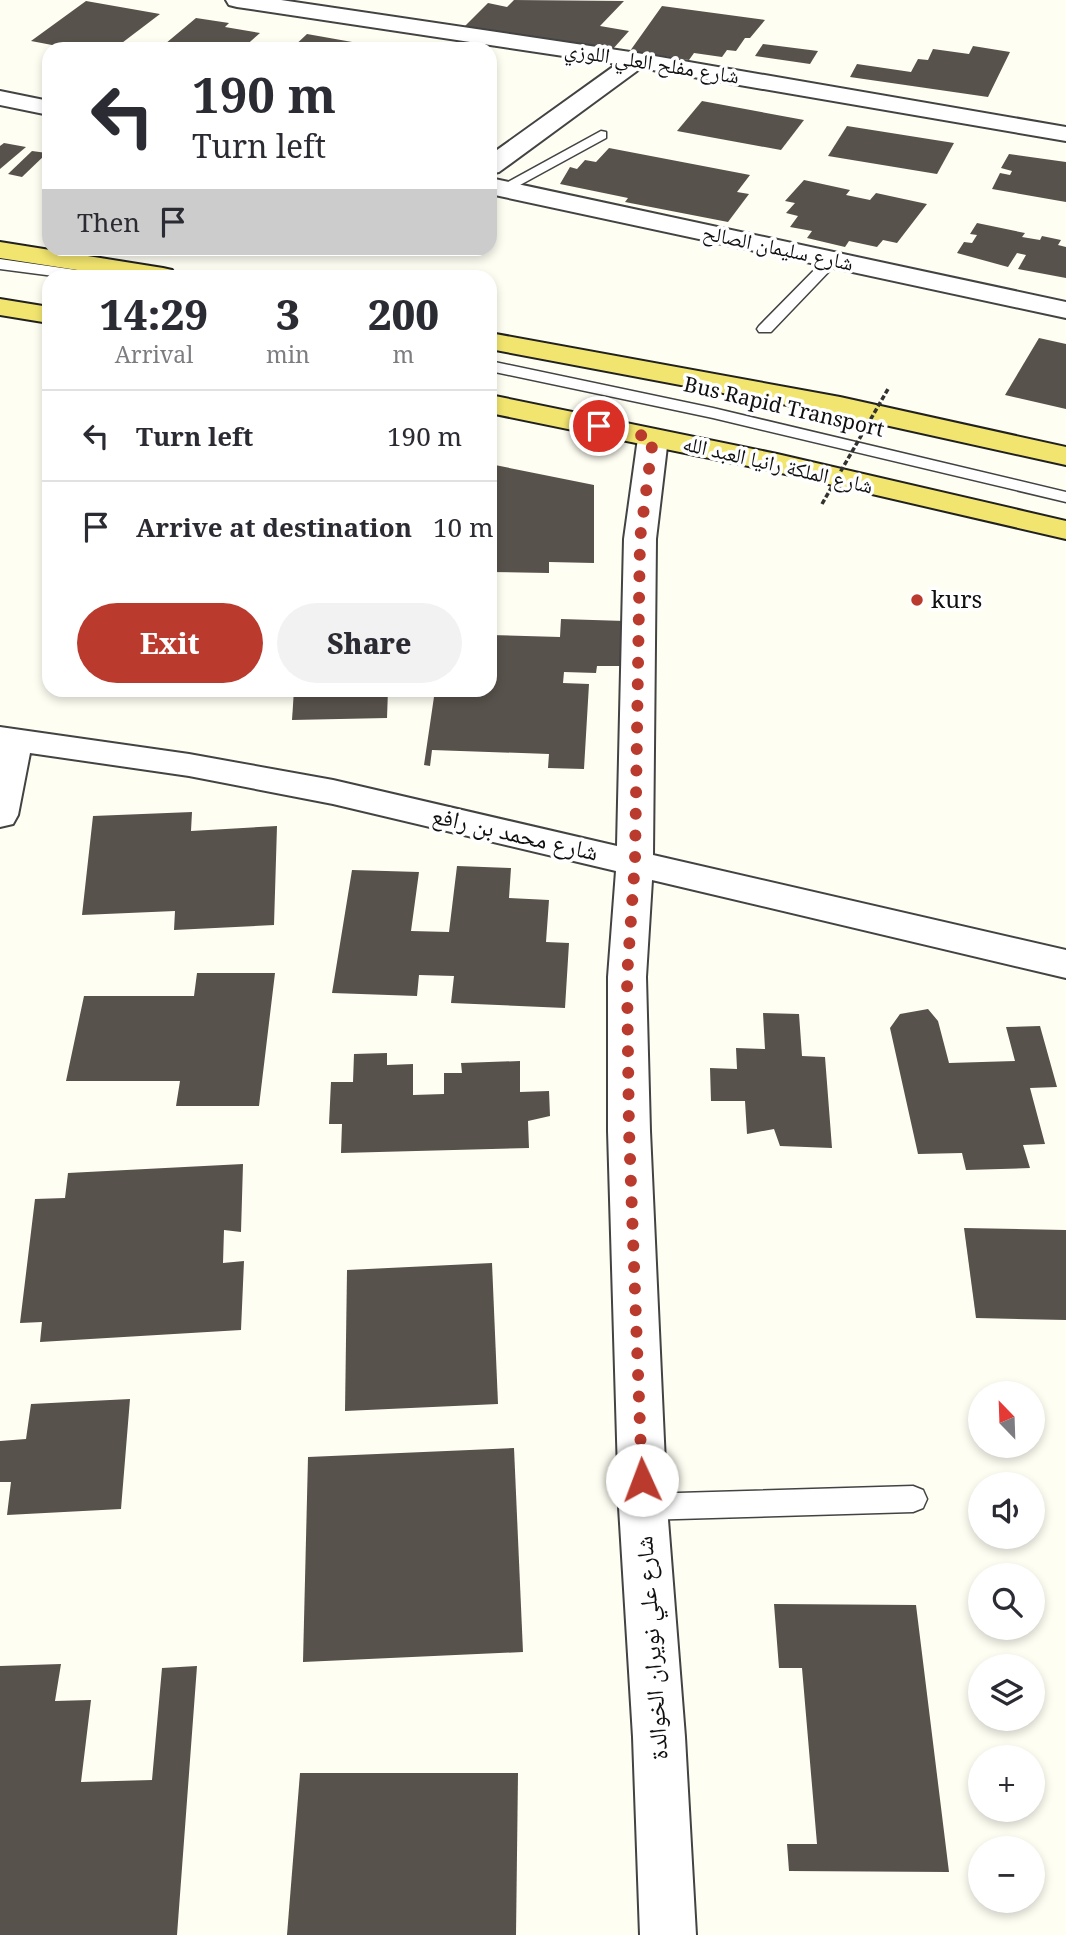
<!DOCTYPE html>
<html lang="en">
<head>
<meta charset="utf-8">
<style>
	:root { --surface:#fff; --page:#f2f2f3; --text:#2b2b33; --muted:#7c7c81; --line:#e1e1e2; --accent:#ba3a2d }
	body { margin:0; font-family:"Noto Serif","Noto Naskh Arabic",serif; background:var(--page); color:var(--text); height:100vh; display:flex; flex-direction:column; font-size:26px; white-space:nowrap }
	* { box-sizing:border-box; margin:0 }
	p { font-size:23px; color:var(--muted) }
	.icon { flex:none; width:38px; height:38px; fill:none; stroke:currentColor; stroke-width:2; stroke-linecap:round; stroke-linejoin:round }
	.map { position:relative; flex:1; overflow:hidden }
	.sheet { position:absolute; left:42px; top:270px; width:455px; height:427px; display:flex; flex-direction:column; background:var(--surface); border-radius:21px; box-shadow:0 4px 10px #0003 }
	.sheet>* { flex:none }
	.banner { position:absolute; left:42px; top:42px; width:455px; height:214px; border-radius:21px; box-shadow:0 4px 10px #0003; background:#fff; color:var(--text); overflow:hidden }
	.needle { width:46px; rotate:337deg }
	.controls { position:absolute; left:968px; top:1381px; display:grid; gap:14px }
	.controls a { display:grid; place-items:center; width:77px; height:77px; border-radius:50%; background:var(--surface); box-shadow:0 4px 10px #0003; font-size:35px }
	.pin { position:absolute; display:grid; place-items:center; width:60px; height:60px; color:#fff; margin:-30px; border:4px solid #fff; border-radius:50%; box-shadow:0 2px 7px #0007 }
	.me { position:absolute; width:77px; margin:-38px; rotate:358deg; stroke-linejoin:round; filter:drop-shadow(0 0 5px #0008) }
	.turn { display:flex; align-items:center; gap:24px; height:147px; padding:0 35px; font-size:32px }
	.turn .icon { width:91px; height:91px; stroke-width:2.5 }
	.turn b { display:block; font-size:49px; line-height:60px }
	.then { display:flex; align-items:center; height:66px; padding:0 35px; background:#0003; gap:14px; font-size:26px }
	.eta { display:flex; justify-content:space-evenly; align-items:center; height:119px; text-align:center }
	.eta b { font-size:42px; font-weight:800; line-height:49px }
	.cta { display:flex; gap:14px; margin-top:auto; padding:14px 35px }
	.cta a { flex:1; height:80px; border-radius:42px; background:var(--accent); color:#fff; font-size:28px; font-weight:800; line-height:80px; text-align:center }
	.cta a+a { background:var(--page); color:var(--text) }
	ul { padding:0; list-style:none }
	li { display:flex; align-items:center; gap:21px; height:91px; padding:0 35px; border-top:2px solid var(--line) }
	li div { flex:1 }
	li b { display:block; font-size:26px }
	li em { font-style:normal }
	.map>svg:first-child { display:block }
	.building { fill:#58524c }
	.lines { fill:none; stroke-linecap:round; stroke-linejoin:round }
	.service-casing { stroke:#434343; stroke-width:3 }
	.minor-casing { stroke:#434343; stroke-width:4 }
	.primary-casing { stroke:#212121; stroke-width:4 }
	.service { fill:#fff; fill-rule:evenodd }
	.minor { fill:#fff; fill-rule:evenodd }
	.primary { fill:#f2e56f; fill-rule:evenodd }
	.path-bridge { stroke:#323232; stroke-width:3.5; stroke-dasharray:5 2.5; stroke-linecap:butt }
	.route { stroke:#ba3a2d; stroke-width:12; stroke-dasharray:0 21.6 }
	.poi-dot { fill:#ba3a2d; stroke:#fff; stroke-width:2.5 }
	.labels { text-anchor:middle; stroke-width:7; stroke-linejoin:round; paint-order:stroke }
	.far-street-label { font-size:21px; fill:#101010; stroke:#fff }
	.poi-label { font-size:24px; fill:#101010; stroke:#fff; text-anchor:start }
	.street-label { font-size:24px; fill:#101010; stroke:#fff }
</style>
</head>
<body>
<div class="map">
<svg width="1066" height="1935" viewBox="0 0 1066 1935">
	<rect width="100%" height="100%" fill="#fefef3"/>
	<g class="building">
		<polygon points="514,0 624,1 600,26 629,31 612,50 465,26 488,3 507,7"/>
		<polygon points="86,1 160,14 114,49 73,49 31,41"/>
		<polygon points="662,6 765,20 750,38 745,38 736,51 727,50 722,57 694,53 689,60 630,51"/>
		<polygon points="196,18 229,23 225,27 260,33 242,49 159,49"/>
		<polygon points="307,34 386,48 386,49 291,49"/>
		<polygon points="763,44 818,51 810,64 755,56"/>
		<polygon points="973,46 1010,52 988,97 850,77 857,64 911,72 918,59 928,60 933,49 969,54"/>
		<polygon points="702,101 804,120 781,150 677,131"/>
		<polygon points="847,126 954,143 937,174 828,156"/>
		<polygon points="4,143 26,147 0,169 0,146"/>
		<polygon points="609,148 750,175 737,192 749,194 728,222 625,202 628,198 560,184 570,167 577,169 585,160 596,162"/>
		<polygon points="32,151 47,153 22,177 8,174"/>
		<polygon points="1009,154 1066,162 1066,202 992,189 1000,173 1010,175 1012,171 1001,168"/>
		<polygon points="804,180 850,190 846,195 870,200 876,193 927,204 897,243 883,240 877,247 849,241 845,247 807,238 812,231 790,227 798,216 786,213 795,203 785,201"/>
		<polygon points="977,223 1025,233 1022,237 1040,240 1042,236 1061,240 1058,245 1066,247 1066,278 1018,269 1026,255 1017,253 1008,267 957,253 964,242 972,243 977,235 970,234"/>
		<polygon points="1039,338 1066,344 1066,409 1005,395"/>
		<polygon points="490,464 594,485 594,563 549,562 549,573 490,572"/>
		<polygon points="561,619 625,621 622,666 597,666 596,673 564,672 563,683 589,684 584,769 548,768 549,754 432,750 430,766 424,765 435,690 490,690 490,635 560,637"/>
		<polygon points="294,690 388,690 387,718 292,720"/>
		<polygon points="192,812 191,831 277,826 274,925 174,930 175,911 82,915 93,816"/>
		<polygon points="457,866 511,868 509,898 549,900 546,942 569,943 565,1008 451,1003 454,976 419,975 417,996 332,993 352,870 419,872 411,931 449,932"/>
		<polygon points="197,973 275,973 259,1106 176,1106 180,1081 66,1081 84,996 194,996"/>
		<polygon points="928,1009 938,1021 949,1063 1015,1061 1006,1027 1040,1026 1057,1087 1030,1088 1045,1144 1023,1145 1030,1168 966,1170 962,1153 918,1154 890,1028 900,1014"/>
		<polygon points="763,1013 799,1014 802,1056 825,1057 832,1148 780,1146 774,1129 747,1134 745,1101 711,1101 710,1068 737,1069 736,1048 765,1049"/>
		<polygon points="387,1053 387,1065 413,1064 413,1095 444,1094 444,1073 462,1073 461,1063 520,1061 520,1092 549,1091 550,1116 528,1121 529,1148 341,1153 342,1124 329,1124 331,1082 353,1082 354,1054"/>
		<polygon points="243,1164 241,1232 224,1230 223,1263 244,1261 241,1330 40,1342 42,1322 20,1323 35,1199 65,1198 68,1173"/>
		<polygon points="964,1228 1066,1230 1066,1320 976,1318"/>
		<polygon points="492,1263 498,1404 345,1411 347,1270"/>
		<polygon points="130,1399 121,1509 7,1515 11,1482 0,1482 0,1441 26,1439 31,1404"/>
		<polygon points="514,1448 523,1652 303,1662 308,1457"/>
		<polygon points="774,1604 916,1605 949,1872 789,1871 787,1844 817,1844 802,1668 779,1668"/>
		<polygon points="61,1664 55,1701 91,1700 81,1782 152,1780 162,1668 197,1666 177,1935 0,1935 0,1666"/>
		<polygon points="300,1773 518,1773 516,1935 287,1935"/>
	</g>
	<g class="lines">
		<defs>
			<g id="service">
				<polygon points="601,131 606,132 606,138 509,191 499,191 497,188"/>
				<polygon points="833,254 838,256 841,259 838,262 771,332 759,332 757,329 759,326 828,256"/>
				<polygon points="0,259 83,271 91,276 54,276 0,269"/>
				<polygon points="490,361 713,408 1066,492 1066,502 713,418 490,371"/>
				<polygon points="913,1486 923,1490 927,1499 923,1508 913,1512 643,1520 633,1516 629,1507 633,1498 643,1494"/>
			</g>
			<g id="minor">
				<polygon points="226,0 281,0 637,53 1066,127 1066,141 641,68 499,172 490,174 490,155 617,64 237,7 229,5"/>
				<polygon points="0,91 49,101 49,115 0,105"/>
				<polygon points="490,178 1066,302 1066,318 490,194"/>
				<polygon points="653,429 663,432 668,438 656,539 653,855 1066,950 1066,978 652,880 646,977 650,1131 667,1507 685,1737 696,1935 640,1935 633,1737 619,1507 608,1131 608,977 616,871 333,804 189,776 30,753 18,815 13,824 0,827 0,727 189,754 333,780 617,846 624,539 638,438 643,432"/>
			</g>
			<g id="primary">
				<polygon points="0,242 163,268 172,270 176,276 116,276 0,258"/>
				<polygon points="0,299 49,307 49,323 0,315"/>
				<polygon points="490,333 840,397 1066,447 1066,465 840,415 490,349"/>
				<polygon points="490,395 777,454 1066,521 1066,539 777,472 490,413"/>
			</g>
		</defs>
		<use href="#service" class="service-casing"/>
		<use href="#minor" class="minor-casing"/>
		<use href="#primary" class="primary-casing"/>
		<use href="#service" class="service"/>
		<use href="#minor" class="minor"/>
		<use href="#primary" class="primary"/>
		<polyline class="path-bridge" points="822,504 888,389"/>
	</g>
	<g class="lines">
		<polyline class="route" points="599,426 653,438 640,539 635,861 627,977 629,1131 642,1480"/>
	</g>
	<circle class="poi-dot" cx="917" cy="600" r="7"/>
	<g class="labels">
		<g class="far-street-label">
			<text transform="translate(652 63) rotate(9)" y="7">شارع مفلح العلي اللوزي</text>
			<text transform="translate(778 248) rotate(12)" y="7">شارع سليمان الصالح</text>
			<text transform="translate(784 407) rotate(13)" y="7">Bus Rapid Transport</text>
			<text transform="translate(778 465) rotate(13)" y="7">شارع الملكة رانيا العبد الله</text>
		</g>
		<g class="poi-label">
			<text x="931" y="608">kurs</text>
		</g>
		<g class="street-label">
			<text transform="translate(515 834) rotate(13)" y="8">شارع محمد بن رافع</text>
			<text transform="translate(652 1648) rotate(-94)" y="8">شارع علي نويران الخوالدة</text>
		</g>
	</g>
</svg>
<div class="controls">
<a><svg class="needle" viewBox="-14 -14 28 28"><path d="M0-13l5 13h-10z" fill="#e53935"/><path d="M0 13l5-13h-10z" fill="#7c7c81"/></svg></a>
<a><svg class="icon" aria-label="sound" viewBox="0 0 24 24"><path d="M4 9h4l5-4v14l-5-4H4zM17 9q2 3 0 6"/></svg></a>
<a><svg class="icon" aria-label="search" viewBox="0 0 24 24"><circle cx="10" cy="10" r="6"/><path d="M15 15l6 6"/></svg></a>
<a><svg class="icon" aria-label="layers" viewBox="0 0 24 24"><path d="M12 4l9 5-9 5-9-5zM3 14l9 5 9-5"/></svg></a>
<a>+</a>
<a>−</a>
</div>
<div class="pin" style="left:599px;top:426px;background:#d93025"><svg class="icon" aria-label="arrive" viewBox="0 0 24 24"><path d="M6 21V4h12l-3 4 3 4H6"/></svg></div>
<svg class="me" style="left:642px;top:1480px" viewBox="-20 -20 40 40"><circle r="19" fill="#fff"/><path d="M0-13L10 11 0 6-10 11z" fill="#ba3a2d"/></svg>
<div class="banner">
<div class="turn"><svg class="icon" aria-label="left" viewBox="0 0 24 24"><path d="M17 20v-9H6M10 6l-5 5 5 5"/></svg><div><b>190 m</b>Turn left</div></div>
<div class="then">Then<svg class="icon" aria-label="arrive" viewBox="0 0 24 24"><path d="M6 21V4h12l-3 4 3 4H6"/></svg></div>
</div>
<section class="sheet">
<div class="eta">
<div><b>14:29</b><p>Arrival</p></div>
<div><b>3</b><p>min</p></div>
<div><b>200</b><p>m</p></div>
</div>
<ul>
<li><svg class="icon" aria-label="left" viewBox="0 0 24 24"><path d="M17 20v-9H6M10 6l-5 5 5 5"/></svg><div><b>Turn left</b></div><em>190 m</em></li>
<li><svg class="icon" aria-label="arrive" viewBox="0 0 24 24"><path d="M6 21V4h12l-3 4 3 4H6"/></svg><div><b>Arrive at destination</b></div><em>10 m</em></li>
</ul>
<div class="cta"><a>Exit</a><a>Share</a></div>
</section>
</div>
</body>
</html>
